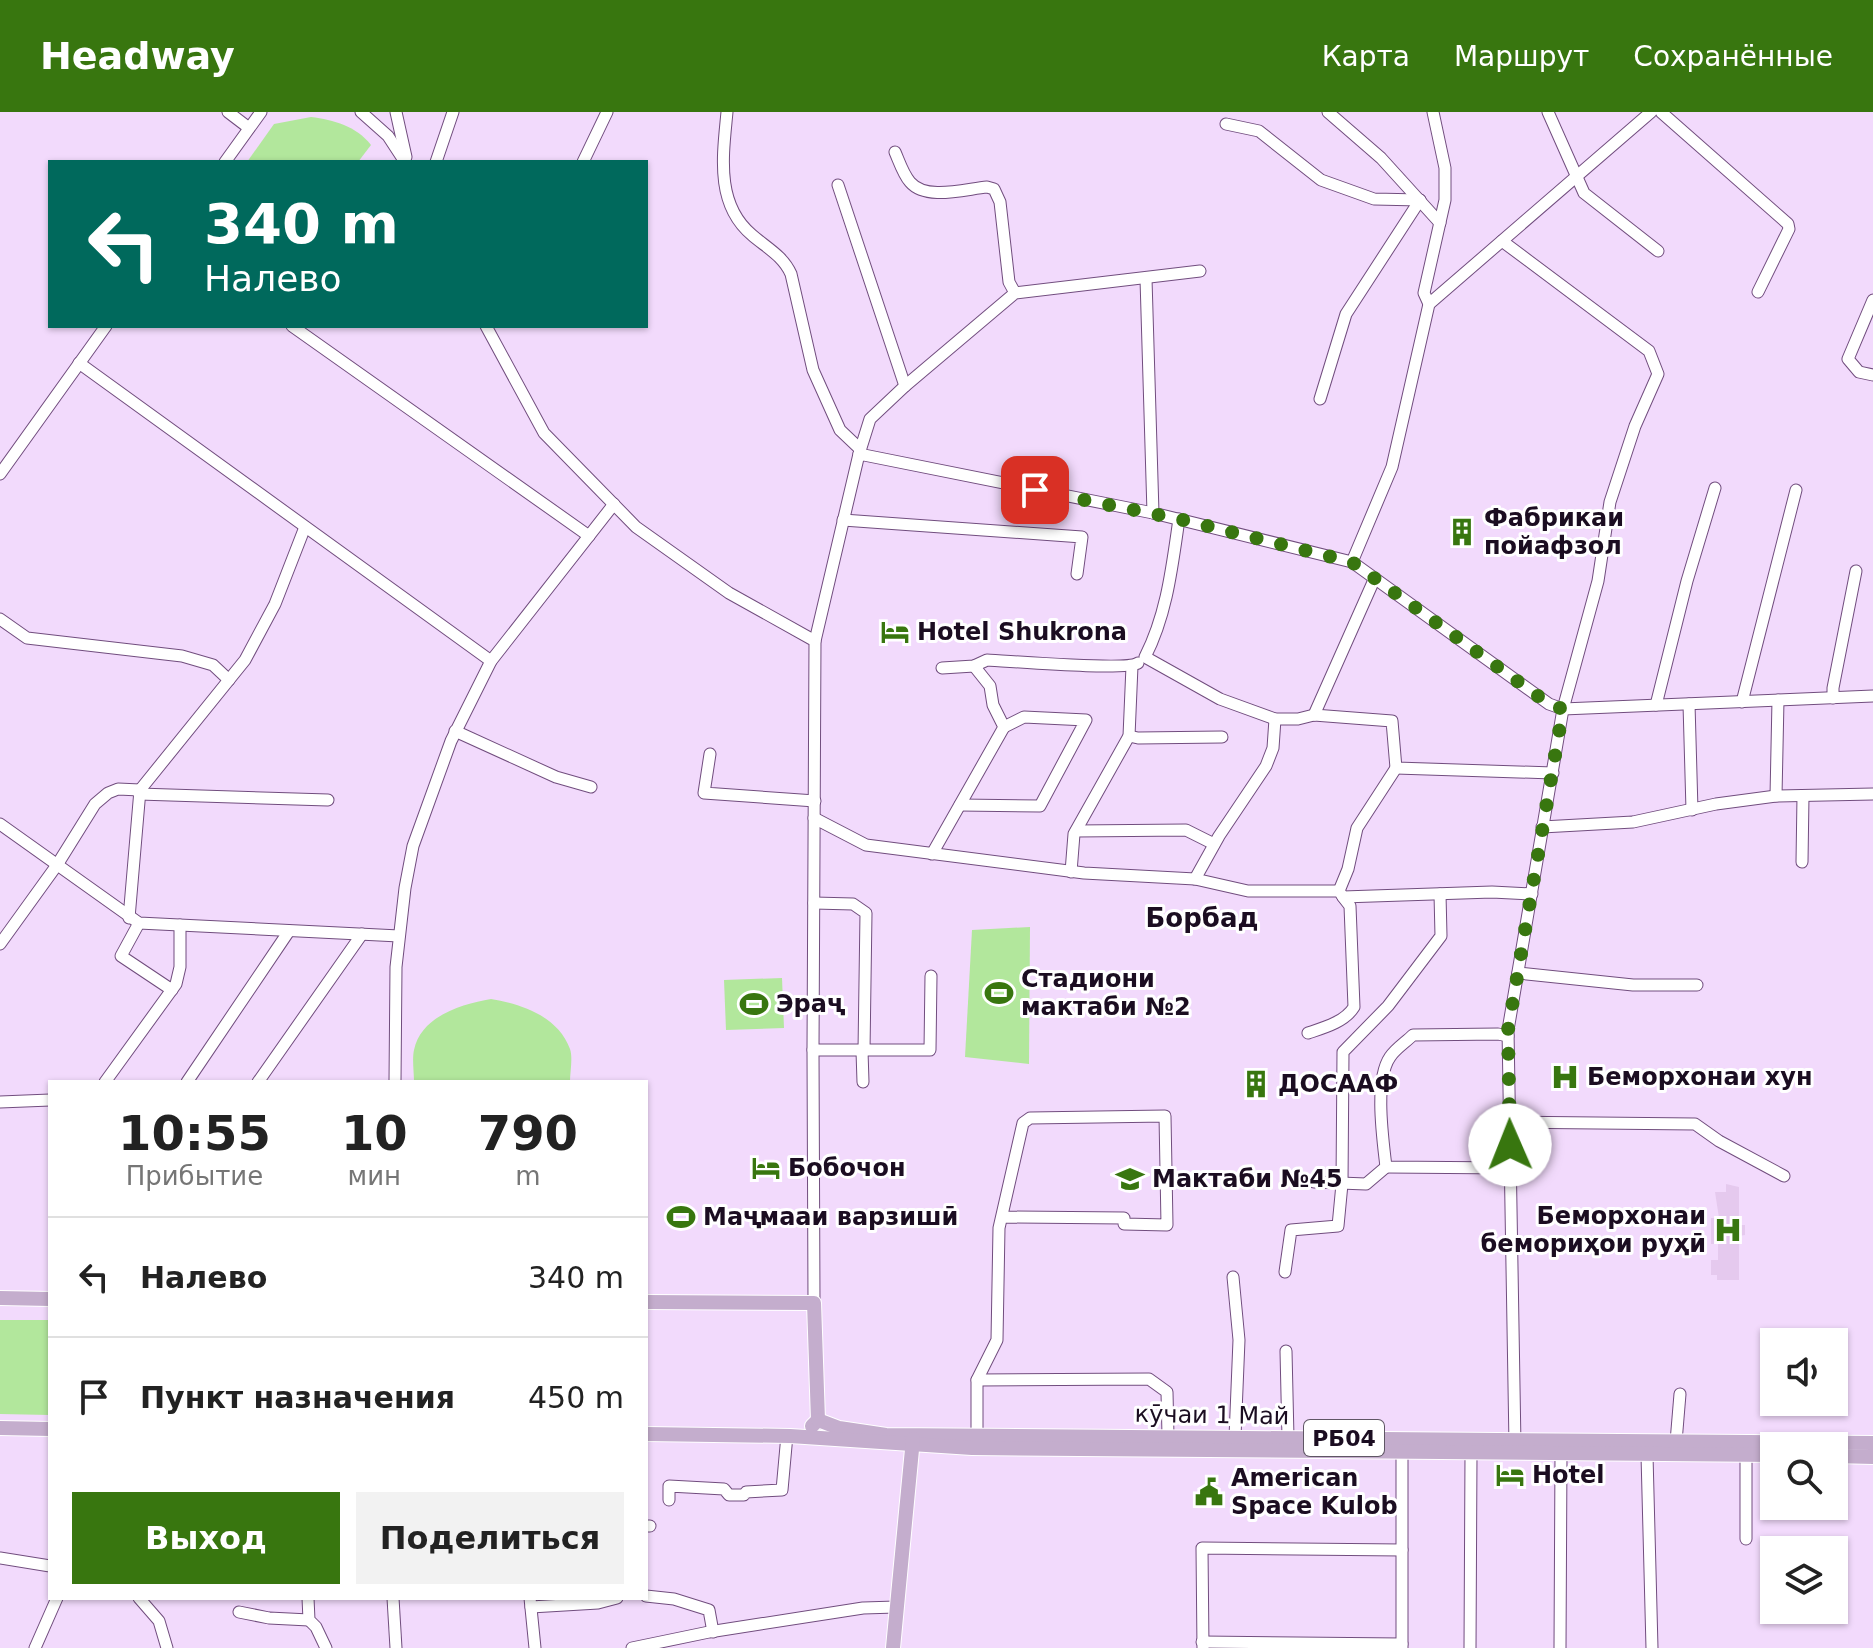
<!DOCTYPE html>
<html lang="ru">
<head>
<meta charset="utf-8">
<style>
	:root { --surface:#fff; --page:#f2f2f2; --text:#222; --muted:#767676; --line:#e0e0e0; --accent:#38760f }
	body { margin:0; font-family:"DejaVu Sans",sans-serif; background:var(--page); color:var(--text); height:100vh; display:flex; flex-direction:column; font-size:30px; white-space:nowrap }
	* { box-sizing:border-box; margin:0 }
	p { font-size:26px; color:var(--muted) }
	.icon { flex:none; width:44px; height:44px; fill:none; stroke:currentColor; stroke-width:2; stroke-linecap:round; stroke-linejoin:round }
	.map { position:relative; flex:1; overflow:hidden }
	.side { position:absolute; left:48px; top:968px; width:600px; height:520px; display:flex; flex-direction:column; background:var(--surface); border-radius:0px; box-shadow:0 2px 6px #0004 }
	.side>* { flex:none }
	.top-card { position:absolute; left:48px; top:48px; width:600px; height:168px; border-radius:0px; box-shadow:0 2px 6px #0004; background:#00695c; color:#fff; overflow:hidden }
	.tools { position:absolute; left:1760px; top:1216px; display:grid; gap:16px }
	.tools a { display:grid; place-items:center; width:88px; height:88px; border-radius:0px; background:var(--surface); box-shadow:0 2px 6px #0004; font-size:40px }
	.pin { position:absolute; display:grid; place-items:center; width:68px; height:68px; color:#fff; margin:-34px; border-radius:16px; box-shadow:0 4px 12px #0006 }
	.me { position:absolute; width:88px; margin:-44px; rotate:359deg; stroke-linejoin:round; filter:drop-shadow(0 0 6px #0008) }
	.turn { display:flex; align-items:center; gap:28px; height:168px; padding:0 24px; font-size:36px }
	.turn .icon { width:104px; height:104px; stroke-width:2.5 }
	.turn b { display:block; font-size:56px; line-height:68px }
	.eta { display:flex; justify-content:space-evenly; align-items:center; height:136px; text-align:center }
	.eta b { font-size:48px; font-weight:800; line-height:56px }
	.cta { display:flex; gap:16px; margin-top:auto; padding:16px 24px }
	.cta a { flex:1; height:92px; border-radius:0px; background:var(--accent); color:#fff; font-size:32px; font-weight:800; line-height:92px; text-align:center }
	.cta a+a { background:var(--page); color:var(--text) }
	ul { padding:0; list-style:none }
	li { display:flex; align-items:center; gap:24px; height:120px; padding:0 24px; border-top:2px solid var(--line) }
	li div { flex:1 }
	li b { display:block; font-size:30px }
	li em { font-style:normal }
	header { display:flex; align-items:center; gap:48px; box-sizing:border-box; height:112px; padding:0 40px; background:var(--accent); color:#fff }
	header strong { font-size:38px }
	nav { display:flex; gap:44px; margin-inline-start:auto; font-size:28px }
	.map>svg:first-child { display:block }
	.built { fill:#e5c9ee }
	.green { fill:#b2e79c }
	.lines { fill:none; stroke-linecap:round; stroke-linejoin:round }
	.minor-casing { stroke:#714d7e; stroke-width:13 }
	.major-casing { stroke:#fff; stroke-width:16 }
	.minor { stroke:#fff; stroke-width:11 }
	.major { stroke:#c4adcd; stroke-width:14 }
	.route { stroke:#38760f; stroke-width:14; stroke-dasharray:0 25.2 }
	.labels { text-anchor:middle; stroke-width:6; stroke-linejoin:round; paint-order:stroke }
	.shield { fill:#fff; stroke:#5f5664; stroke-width:2 }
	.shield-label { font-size:22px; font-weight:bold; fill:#1b0d21 }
	.poi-label { font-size:24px; font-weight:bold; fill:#1b0d21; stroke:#fff; text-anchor:start }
	.street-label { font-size:24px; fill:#1b0d21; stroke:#fff }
	.neighbourhood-label { font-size:26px; font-weight:bold; fill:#1b0d21; stroke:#fff }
</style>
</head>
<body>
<header>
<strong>Headway</strong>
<nav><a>Карта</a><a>Маршрут</a><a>Сохранённые</a></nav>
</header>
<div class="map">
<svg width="1873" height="1536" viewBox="0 0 1873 1536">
	<rect width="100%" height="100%" fill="#f2dafc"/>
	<polygon class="built" points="1726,1072 1739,1075 1739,1113 1745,1113 1745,1123 1739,1124 1739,1168 1717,1168 1717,1163 1711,1163 1711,1148 1718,1148 1718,1132 1711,1132 1711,1106 1719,1106 1715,1080 1726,1080"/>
	<g class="green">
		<path d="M311,5C334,8 356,14 371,33L358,50H247L274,12Z"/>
		<polygon points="1030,815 1029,952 965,945 972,818"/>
		<polygon points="782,866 784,916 726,918 724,868"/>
		<path d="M491,887C521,892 558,904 570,937C573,946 570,960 570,970H414C414,960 412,947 414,938C421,904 462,892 491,887Z"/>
		<polygon points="0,1208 50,1208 50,1303 0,1302"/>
	</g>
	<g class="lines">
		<defs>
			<g id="minor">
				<polyline points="228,0 249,16"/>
				<polyline points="361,0 388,24 405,50"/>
				<polyline points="396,0 406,45"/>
				<path d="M727,0C723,43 715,92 752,123C767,136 783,144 791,162L813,258L840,318L860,337"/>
				<polyline points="1328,0 1381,46 1440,111"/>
				<polyline points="1548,0 1584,81 1658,139"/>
				<polyline points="1661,0 1788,112 1789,117 1758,180"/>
				<polyline points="1226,12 1259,19 1321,68 1374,87 1420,88"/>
				<path d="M895,40C899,49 903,62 910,70C926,89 965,77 987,75L994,77L1000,90L1009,170L1015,181"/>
				<polyline points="225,50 261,0"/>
				<polyline points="436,50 453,0"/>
				<polyline points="583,50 607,0"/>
				<polyline points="838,73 905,274"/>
				<polyline points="1502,129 1649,239 1658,262 1635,314 1610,390 1598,469 1563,597 1508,918 1515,1333"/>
				<polyline points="1146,167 1153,401"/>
				<polyline points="1873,188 1848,247 1859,260 1873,263"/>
				<polyline points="1429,192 1424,181 1445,88 1445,56 1433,0"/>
				<polyline points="292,214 589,424"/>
				<polyline points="486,214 544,321 636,415 729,481 815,529 813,938 814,1191"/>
				<polyline points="79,251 491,549"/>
				<polyline points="1320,287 1346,202 1420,88"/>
				<polyline points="859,342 870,307 905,274 1015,181 1200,159"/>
				<polyline points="0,362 106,214"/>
				<path d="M1179,407C1172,455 1167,502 1145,545L1220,587L1275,607H1298L1314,603L1392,609L1396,656L1553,661"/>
				<polyline points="843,408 1082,425 1077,462"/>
				<polyline points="1352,450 1392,355 1429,192 1651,0"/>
				<polyline points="0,507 27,526 182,544 213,553 229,568"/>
				<polyline points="815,529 859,342 1153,401 1352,450 1549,592 1563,597 1873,584"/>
				<path d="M942,556L974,554L987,548C1010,549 1126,559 1138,551"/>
				<polyline points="1833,586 1833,576 1856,459"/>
				<polyline points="1742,590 1796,378"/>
				<polyline points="1689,592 1692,698"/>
				<polyline points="1656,593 1687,469 1715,376"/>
				<polyline points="1314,603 1374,468"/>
				<polyline points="455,619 556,665 591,675"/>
				<polyline points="1129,624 1138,626 1222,625"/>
				<polyline points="710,642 704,681 815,689"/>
				<polyline points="139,682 328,688"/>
				<polyline points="1776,684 1778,588"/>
				<polyline points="960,693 1040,694 1086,608 1024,605 1004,615"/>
				<polyline points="814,706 866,733 1084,761 1195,767 1248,779 1339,779 1343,785 1492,780 1532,782"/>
				<polyline points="0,712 139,811 399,824"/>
				<polyline points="1542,715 1633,710 1716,692 1776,684 1873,682"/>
				<polyline points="1076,719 1186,718 1214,732"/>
				<polyline points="932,742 1004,615 993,593 990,574 974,554"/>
				<polyline points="1802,750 1803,684"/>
				<polyline points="1071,760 1074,722 1129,624 1132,554"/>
				<polyline points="1195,767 1219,724 1266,654 1273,636 1275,607"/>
				<polyline points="1339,779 1348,757 1357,716 1396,656"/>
				<polyline points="814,791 853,792 866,801 864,939"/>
				<polyline points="129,806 140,678 245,548 275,492 305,415"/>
				<polyline points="139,811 121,844 172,878"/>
				<polyline points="0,832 57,753 95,692 108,681 118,677 140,678"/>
				<polyline points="1518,861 1633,873 1697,873"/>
				<path d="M1308,921C1323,916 1345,910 1354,895L1350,794L1343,785"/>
				<path d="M1508,924L1498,922L1413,923C1406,930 1395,937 1390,945C1374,968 1383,1028 1386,1055L1510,1056"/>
				<polyline points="813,938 930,938 931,864"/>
				<polyline points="862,939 863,970"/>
				<polyline points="105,970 176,872 180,855 180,813"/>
				<polyline points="187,970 289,819"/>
				<polyline points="258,970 362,822"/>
				<polyline points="395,970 396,855 405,776 413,734 451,629 491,549 614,392"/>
				<polyline points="0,990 50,988"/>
				<polyline points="1509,1010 1695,1012 1719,1029 1784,1064"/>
				<polyline points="1314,1070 1366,1072 1386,1055"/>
				<polyline points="1285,1160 1291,1118 1338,1114 1342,1072 1343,940 1388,894 1441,824 1440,782"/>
				<polyline points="1233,1165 1239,1228 1235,1325"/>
				<polyline points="1286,1239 1288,1326"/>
				<polyline points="977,1268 1149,1267 1167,1280 1168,1324"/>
				<polyline points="977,1324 977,1268 997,1228 999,1116 1023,1011 1030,1006 1165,1004 1167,1113 1124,1112 1124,1106 1002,1105"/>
				<polyline points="1676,1330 1680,1282"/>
				<polyline points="1402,1341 1402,1536"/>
				<polyline points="1647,1343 1652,1536"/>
				<polyline points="669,1388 669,1374 724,1377 729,1383 744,1383 746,1380 782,1378 787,1323"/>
				<polyline points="646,1414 650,1414"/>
				<polyline points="1746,1427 1746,1343"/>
				<polyline points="0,1446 50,1454"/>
				<polyline points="646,1484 674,1487 709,1498 713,1520"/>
				<polyline points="139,1486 159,1509 167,1536"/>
				<polyline points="308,1486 309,1508 316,1515 326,1536"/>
				<polyline points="393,1486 396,1536"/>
				<polyline points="530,1486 535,1536"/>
				<polyline points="531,1495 598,1491 617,1486"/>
				<polyline points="239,1500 269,1506 309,1508"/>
				<polyline points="1202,1530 1402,1532"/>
				<polyline points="35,1536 57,1486"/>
				<polyline points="632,1536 709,1520 863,1496 896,1495"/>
				<polyline points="1203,1536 1202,1436 1402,1438"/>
				<polyline points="1470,1536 1471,1343"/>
				<polyline points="1560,1536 1561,1342"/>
			</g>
			<g id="major">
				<polyline points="0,1186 50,1187"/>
				<polyline points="646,1190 814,1191 818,1308 812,1314"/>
				<polyline points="818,1308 839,1316 886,1323 1873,1331"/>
				<polyline points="0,1316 50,1317"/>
				<polyline points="646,1322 790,1324 972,1336 1774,1343"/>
				<polyline points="1834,1344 1873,1345"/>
				<polyline points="893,1536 913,1327"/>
			</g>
		</defs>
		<use href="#minor" class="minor-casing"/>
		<use href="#major" class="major-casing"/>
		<use href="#minor" class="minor"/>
		<use href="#major" class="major"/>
	</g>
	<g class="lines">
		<polyline class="route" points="1035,378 1179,407 1352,450 1549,592 1563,597 1508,918 1510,1033"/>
	</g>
	<defs>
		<symbol id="building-bare" viewBox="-9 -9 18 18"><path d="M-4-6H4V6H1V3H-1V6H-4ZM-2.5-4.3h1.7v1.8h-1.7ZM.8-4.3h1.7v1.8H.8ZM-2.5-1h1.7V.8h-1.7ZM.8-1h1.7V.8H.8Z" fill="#38760f" stroke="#fff" stroke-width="2.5" paint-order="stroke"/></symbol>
		<symbol id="hotel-bare" viewBox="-9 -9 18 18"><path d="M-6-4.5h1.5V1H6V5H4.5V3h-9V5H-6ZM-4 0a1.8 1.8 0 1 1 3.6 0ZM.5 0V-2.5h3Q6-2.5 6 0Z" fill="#38760f" stroke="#fff" stroke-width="2.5" paint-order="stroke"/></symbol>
		<symbol id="stadium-bare" viewBox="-9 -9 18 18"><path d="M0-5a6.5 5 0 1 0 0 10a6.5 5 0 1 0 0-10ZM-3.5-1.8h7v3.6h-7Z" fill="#38760f" stroke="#fff" stroke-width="2.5" paint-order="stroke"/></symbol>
		<symbol id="hospital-bare" viewBox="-9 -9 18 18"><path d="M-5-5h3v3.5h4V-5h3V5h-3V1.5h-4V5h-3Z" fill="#38760f" stroke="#fff" stroke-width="2.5" paint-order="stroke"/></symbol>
		<symbol id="school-bare" viewBox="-9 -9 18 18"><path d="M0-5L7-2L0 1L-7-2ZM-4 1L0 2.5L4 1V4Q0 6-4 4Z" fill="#38760f" stroke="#fff" stroke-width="2.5" paint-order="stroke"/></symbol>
		<symbol id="civic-bare" viewBox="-9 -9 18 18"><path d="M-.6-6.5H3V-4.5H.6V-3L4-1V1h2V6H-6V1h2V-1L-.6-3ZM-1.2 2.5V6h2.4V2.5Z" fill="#38760f" stroke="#fff" stroke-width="2.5" paint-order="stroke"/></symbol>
	</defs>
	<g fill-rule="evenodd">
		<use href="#building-bare" x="1442" y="400" width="40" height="40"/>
		<use href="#hotel-bare" x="875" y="500" width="40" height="40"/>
		<use href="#stadium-bare" x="979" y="861" width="40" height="40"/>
		<use href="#stadium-bare" x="734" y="872" width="40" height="40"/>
		<use href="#hospital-bare" x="1545" y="945" width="40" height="40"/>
		<use href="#building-bare" x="1236" y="952" width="40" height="40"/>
		<use href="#hotel-bare" x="746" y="1036" width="40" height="40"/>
		<use href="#school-bare" x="1110" y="1047" width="40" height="40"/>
		<use href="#stadium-bare" x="661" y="1085" width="40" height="40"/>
		<use href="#hospital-bare" x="1708" y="1098" width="40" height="40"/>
		<use href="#hotel-bare" x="1490" y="1343" width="40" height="40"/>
		<use href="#civic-bare" x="1189" y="1360" width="40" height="40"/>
	</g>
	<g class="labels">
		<rect class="shield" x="1304" y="1308" width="80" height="36" rx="6"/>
		<g class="shield-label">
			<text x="1344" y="1334">РБ04</text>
		</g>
		<g class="poi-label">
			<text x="1484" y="414">Фабрикаи<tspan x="1484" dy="28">пойафзол</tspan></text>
			<text x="917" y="528">Hotel Shukrona</text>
			<text x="1021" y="875">Стадиони<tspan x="1021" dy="28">мактаби №2</tspan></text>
			<text x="776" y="900">Эраҷ</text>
			<text x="1587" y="973">Беморхонаи хун</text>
			<text x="1278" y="980">ДОСААФ</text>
			<text x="788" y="1064">Бобочон</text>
			<text x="1152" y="1075">Мактаби №45</text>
			<text x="1706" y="1112" text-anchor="end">Беморхонаи<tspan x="1706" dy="28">бемориҳои руҳӣ</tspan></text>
			<text x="703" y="1113">Маҷмааи варзишӣ</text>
			<text x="1532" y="1371">Hotel</text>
			<text x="1231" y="1374">American<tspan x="1231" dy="28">Space Kulob</tspan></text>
		</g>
		<g class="street-label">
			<text transform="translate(1212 1303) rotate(1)" y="8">кӯчаи 1 Май</text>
		</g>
		<g class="neighbourhood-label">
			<text x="1202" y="815">Борбад</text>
		</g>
	</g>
</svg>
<div class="tools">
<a><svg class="icon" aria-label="sound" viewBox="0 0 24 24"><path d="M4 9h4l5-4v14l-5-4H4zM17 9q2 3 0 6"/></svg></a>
<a><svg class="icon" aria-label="search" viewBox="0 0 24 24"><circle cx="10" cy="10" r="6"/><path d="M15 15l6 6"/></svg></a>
<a><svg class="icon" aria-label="layers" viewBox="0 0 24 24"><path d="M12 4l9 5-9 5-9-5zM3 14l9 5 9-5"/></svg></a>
</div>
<div class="pin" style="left:1035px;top:378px;background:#d93025"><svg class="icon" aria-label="arrive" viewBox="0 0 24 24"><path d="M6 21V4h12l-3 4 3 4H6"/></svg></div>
<svg class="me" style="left:1510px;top:1033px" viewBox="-20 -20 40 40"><circle r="19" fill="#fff"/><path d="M0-13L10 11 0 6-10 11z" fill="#38760f"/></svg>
<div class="top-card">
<div class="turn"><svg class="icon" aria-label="left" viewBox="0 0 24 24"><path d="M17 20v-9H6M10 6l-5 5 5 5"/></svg><div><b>340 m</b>Налево</div></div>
</div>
<section class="side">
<div class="eta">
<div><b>10:55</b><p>Прибытие</p></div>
<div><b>10</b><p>мин</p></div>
<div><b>790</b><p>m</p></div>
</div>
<ul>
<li><svg class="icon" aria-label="left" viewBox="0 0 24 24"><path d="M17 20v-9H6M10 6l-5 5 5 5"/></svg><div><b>Налево</b></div><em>340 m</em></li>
<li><svg class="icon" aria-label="arrive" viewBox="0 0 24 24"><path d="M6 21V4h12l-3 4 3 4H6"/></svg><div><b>Пункт назначения</b></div><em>450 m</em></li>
</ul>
<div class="cta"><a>Выход</a><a>Поделиться</a></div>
</section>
</div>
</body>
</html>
